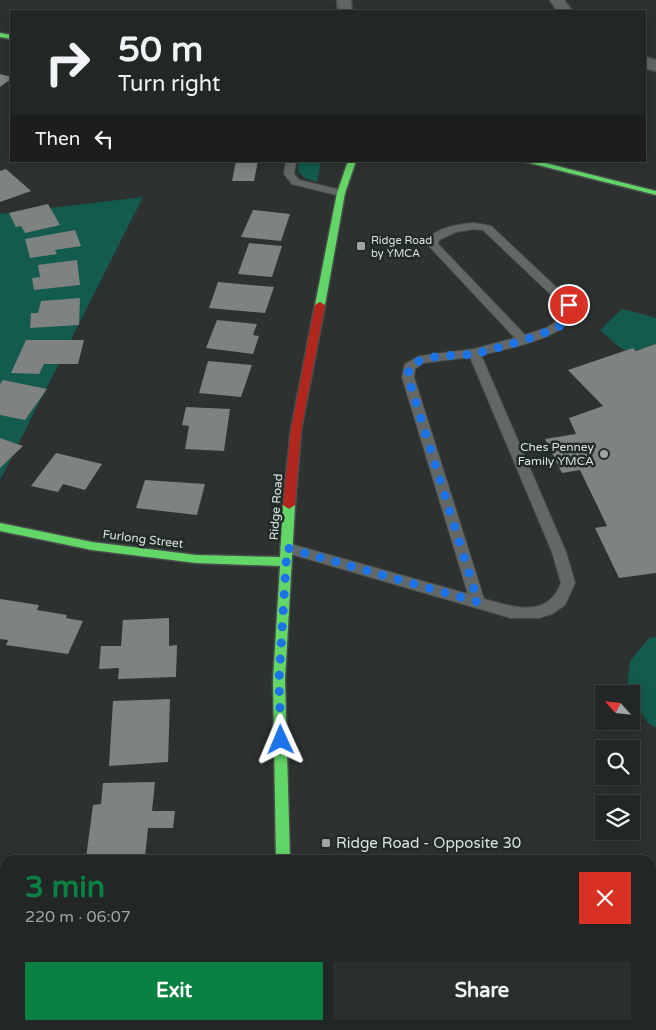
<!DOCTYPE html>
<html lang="en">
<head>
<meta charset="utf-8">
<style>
	:root { --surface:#222625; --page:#2a2e2d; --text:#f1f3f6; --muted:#a2a5a7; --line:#3f4342; --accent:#0b8043 }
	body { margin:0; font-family:"Varela Round",sans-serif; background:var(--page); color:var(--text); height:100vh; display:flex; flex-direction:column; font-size:19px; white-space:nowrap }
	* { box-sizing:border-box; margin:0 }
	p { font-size:16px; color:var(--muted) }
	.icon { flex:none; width:28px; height:28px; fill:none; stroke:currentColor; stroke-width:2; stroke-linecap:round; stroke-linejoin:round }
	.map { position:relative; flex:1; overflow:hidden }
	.drawer { position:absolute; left:0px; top:855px; width:656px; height:175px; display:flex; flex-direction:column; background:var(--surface); border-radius:15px 15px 0 0; box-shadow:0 2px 12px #0003,0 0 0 1px var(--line) }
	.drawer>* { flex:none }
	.hud { position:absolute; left:10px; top:10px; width:636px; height:152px; border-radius:0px; box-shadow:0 2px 12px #0003,0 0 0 1px var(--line); background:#222625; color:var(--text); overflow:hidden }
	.needle { width:32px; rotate:297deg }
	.controls { position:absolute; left:595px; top:685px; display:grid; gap:10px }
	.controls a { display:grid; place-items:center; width:45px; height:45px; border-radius:0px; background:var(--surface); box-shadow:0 2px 12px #0003,0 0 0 1px var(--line); font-size:25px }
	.pin { position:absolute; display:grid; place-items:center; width:42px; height:42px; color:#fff; margin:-21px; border:2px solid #fff; border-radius:50%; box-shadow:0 1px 5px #0007 }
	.me { position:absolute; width:55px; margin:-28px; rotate:359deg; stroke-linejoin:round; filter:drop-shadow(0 0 4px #0008) }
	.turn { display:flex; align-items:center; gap:18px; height:105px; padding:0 25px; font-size:22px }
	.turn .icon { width:65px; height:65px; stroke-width:2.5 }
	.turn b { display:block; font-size:35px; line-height:42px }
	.then { display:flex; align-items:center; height:48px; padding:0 25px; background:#0003; gap:10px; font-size:19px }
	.round { display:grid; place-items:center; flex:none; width:52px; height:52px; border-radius:0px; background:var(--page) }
	.headline { display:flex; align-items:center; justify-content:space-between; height:85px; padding:0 25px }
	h1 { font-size:30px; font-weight:800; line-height:38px; color:var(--accent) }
	.button { display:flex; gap:10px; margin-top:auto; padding:10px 25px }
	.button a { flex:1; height:58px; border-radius:0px; background:var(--accent); color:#fff; font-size:20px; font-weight:800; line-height:58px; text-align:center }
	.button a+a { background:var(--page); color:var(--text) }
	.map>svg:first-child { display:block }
	.green { fill:#135b4e }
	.building { fill:#7e8281 }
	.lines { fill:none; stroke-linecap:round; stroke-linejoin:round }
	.lane-casing { stroke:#494e4c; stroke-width:2 }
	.street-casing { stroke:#494e4c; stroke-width:3 }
	.fast-casing { stroke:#494e4c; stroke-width:3 }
	.slow-casing { stroke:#494e4c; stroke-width:3 }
	.jam-casing { stroke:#494e4c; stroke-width:3 }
	.lane { fill:#636766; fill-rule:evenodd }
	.street { fill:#636766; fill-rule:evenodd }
	.fast { fill:#63d668; fill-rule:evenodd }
	.slow { fill:#ff974d; fill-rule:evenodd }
	.jam { fill:#b3261e; fill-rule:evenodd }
	.route { stroke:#1a73e8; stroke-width:9; stroke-dasharray:0 16.2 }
	.poi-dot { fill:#9ea4a2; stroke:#212b28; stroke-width:2 }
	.labels { text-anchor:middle; stroke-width:5; stroke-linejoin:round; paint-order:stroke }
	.far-poi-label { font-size:11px; fill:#dbe1df; stroke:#212b28; text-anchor:start }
	.poi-label { font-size:12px; fill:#dbe1df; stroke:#212b28; text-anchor:end }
	.street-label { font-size:12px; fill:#dbe1df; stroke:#212b28 }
	.near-poi-label { font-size:15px; fill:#dbe1df; stroke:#212b28; text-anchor:start }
</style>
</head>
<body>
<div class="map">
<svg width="656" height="1030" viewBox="0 0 656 1030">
	<rect width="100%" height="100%" fill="#2d3231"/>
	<g class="green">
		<polygon points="299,161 321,161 317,182 305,178 298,171"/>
		<polygon points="143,197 0,480 0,214"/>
		<path d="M622,309L656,318V344C622,356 626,352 600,330Z"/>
		<polygon points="656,637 656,728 648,723 631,697 631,694 627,691 630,661 649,638"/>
	</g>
	<g class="building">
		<polygon points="0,74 11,77 11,79 0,87"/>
		<polygon points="236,161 258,161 254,181 232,181"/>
		<polygon points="6,169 31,191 0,202 0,171"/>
		<polygon points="48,204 60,225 25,233 21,226 16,227 9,213"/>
		<polygon points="253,210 290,214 281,241 241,237"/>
		<polygon points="75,230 81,246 55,250 57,254 30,258 25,239"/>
		<polygon points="249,243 282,246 272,277 238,274"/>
		<polygon points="77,260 80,285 34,290 32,278 40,277 38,265"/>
		<polygon points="218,282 274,287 265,313 209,308"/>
		<polygon points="80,298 79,325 30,328 31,313 38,313 41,301"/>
		<polygon points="217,320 257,324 253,335 259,336 253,354 206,348"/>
		<polygon points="26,340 84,340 78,364 44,364 39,374 11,373"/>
		<polygon points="656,344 656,573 619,578 595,528 607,526 580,470 562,473 545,439 576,434 569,418 603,406 568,370 633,348 636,351"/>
		<polygon points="208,361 252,365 241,397 199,393"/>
		<polygon points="3,380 47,389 25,420 0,415 0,384"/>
		<polygon points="186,407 230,409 224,451 185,449 189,426 182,425"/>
		<polygon points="0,438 23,446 0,468"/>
		<polygon points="56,453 102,464 85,490 63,484 58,492 31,486"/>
		<polygon points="145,480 205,484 197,515 136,508"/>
		<polygon points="0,599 39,605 37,610 67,615 66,618 83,621 68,654 6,645 8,640 0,639"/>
		<polygon points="169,618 169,646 177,645 176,677 118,679 119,668 99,669 101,646 121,646 123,620"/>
		<polygon points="170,699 168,762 109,766 113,701"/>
		<polygon points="155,782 152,811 175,811 173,828 148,828 145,857 86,858 93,805 101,804 103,783"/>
		<polygon points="119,1025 148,1025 148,1030 86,1030"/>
	</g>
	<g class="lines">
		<defs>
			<g id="lane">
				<polygon points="286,161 296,161 294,174 299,180 345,191 346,193 341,196 292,184 284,174"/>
				<path d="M474,223L491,226L575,305C579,337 504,349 481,355L566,552L575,583L565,605L552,614L539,618H511L287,553L282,552L280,548L282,544L287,543L468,594L402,377L405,364L420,356L474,349L515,338L428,245L429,238C439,227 459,224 474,223ZM474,229L483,230L563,306L562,318L546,328L525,335L438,244L439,240L456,232ZM470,357L552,552L561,583C547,619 514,607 484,599L414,377L415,369L423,363Z"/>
				<polygon points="656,895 656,913 651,914 651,896"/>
				<polygon points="464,1025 487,1025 489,1030 466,1030"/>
				<polygon points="617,1025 638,1025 640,1030 619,1030"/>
			</g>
			<g id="street">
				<polygon points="337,0 351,0 352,11 338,11"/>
				<polygon points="550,0 564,0 572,11 557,11"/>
				<polygon points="645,57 656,60 656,71 645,68"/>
			</g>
			<g id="fast">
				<polygon points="0,33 11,35 11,39 0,37"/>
				<polygon points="348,161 356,161 345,193 325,305 320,308 315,305 337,193"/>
				<polygon points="522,161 537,161 656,191 656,195"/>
				<polygon points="289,501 295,505 285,680 290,860 276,860 273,680 280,566 196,563 92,550 0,531 0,523 92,542 196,555 280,557 283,505"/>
			</g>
			<rect id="slow" x="286" y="1025" width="16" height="5"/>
			<polygon id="jam" points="320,302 325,305 301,430 295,505 289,509 283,505 291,430 315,305"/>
		</defs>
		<use href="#lane" class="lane-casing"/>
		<use href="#street" class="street-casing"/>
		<use href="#fast" class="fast-casing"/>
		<use href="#slow" class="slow-casing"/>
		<use href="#jam" class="jam-casing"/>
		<use href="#lane" class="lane"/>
		<use href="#street" class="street"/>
		<use href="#fast" class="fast"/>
		<use href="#slow" class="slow"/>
		<use href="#jam" class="jam"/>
	</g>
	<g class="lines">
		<path class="route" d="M281,740L279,680L287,548L478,602L408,377L409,367C425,353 453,357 473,354C492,350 546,335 561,325C568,320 571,313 569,305"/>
	</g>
	<g class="poi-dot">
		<rect x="356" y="241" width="10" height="10" rx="2.5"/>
		<circle cx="604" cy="454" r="5"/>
		<rect x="321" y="838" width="10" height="10" rx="2.5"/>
	</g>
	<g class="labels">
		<g class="far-poi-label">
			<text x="371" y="244">Ridge Road<tspan x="371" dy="13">by YMCA</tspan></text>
		</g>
		<g class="poi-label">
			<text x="594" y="451">Ches Penney<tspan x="594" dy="14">Family YMCA</tspan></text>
		</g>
		<g class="street-label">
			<text transform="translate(276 507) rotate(-86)" y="4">Ridge Road</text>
			<text transform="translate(143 539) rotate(7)" y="4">Furlong Street</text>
		</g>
		<g class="near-poi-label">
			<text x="336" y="848">Ridge Road - Opposite 30</text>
		</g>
	</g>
</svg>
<div class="controls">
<a><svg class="needle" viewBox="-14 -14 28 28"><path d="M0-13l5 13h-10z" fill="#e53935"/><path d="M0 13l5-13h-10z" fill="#a2a5a7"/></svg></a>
<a><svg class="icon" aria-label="search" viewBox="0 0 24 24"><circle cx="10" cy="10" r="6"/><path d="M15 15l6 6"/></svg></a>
<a><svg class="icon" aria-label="layers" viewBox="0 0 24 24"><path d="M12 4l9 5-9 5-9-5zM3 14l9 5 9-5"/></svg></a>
</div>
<div class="pin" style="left:569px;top:305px;background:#d93025"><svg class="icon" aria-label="arrive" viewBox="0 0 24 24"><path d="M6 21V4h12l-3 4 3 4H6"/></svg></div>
<svg class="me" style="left:281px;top:740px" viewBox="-20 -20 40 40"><path d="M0-17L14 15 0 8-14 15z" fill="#1a73e8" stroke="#fff" stroke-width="4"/></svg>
<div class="hud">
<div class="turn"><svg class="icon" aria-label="right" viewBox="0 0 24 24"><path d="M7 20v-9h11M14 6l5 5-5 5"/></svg><div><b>50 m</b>Turn right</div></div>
<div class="then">Then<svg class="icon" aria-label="left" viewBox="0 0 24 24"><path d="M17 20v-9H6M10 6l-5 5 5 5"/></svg></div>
</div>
<section class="drawer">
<div class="headline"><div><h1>3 min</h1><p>220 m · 06:07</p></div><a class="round" style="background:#d93025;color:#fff"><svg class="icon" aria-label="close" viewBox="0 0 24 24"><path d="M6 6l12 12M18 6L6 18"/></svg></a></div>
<div class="button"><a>Exit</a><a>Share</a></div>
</section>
</div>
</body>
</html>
